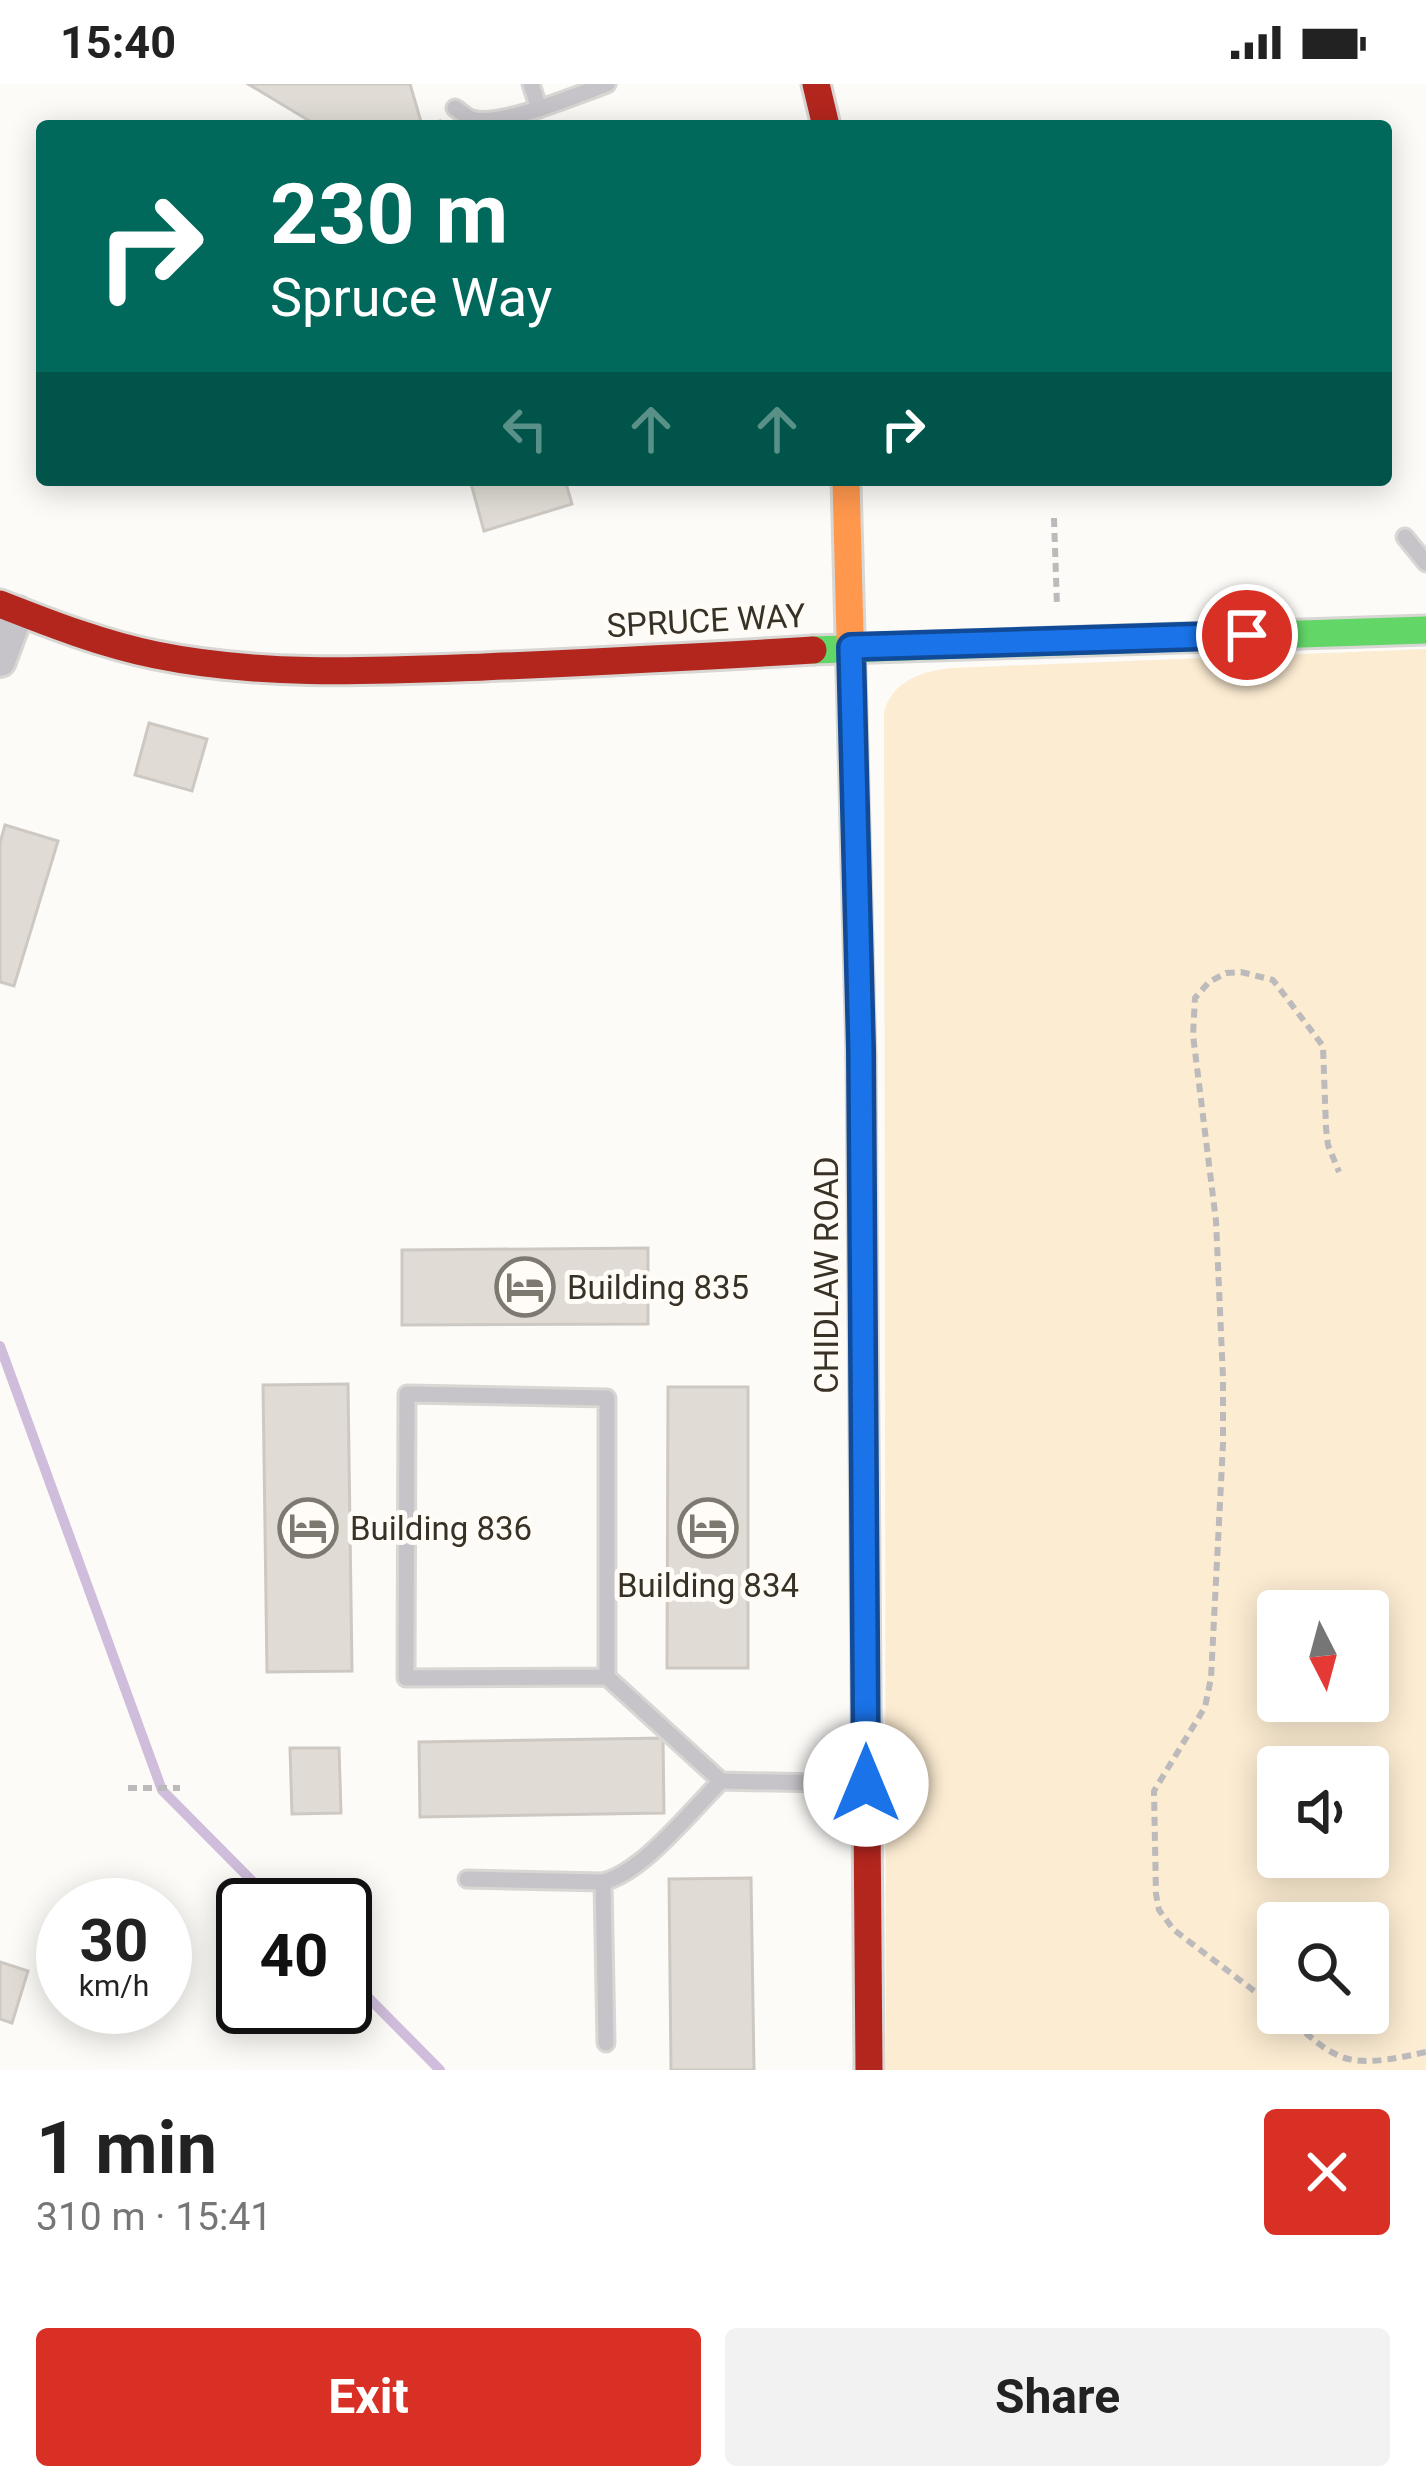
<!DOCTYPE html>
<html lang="en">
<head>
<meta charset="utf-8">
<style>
	:root { --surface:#fff; --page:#f2f2f2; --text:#222; --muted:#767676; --accent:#d93025 }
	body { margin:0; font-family:Roboto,sans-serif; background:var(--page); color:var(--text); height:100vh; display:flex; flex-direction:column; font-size:45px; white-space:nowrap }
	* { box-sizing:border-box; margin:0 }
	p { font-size:39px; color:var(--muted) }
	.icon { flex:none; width:66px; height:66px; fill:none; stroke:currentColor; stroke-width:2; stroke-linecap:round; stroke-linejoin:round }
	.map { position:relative; height:1986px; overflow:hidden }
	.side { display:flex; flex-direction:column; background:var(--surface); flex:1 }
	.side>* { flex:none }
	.banner { position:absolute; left:36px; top:36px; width:1356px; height:366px; border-radius:12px; box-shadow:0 6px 30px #0003; background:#00695c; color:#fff; overflow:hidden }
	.needle { width:78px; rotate:174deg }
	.controls { position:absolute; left:1257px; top:1506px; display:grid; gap:24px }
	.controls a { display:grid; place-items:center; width:132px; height:132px; border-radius:12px; background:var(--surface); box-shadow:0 6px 30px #0003; font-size:60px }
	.speed { position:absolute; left:36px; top:1794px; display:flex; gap:24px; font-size:60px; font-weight:700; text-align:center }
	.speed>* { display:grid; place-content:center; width:156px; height:156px; border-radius:50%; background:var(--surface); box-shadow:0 6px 30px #0003; line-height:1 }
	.speed small { font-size:30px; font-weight:400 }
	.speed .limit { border:6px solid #111; border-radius:18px; background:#fff; color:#111 }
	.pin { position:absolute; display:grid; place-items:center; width:102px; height:102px; color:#fff; margin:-51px; border:6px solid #fff; border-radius:50%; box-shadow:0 3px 12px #0007 }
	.me { position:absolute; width:132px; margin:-66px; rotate:0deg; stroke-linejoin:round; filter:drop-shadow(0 0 9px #0008) }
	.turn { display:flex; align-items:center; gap:42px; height:252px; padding:0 36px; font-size:54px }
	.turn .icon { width:156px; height:156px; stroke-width:2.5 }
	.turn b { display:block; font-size:84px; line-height:102px }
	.lanes { display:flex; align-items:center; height:114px; padding:0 36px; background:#0003; justify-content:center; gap:60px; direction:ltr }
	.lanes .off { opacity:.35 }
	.round { display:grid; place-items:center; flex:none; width:126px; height:126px; border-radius:12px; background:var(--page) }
	.headline { display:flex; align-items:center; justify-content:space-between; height:204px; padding:0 36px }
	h1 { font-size:72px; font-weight:700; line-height:90px }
	.cta { display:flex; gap:24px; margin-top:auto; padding:24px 36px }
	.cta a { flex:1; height:138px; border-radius:12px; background:var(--accent); color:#fff; font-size:48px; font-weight:700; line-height:138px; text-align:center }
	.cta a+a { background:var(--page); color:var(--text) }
	.status { display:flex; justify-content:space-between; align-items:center; height:84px; padding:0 60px; background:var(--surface); direction:ltr }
	.status svg { height:33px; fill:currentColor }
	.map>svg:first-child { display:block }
	.green { fill:#fcecd2; fill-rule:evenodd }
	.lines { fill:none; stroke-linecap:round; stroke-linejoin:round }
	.stream { stroke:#cfbddb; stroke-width:10 }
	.building { fill:#e0dcd5; stroke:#cdc8c2; stroke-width:3 }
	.lane-casing { stroke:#d9d7d3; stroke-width:21 }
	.street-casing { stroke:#d9d7d3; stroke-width:36 }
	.fast-casing { stroke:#d9d7d3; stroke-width:33 }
	.slow-casing { stroke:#d9d7d3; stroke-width:33 }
	.jam-casing { stroke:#d9d7d3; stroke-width:33 }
	.path { stroke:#bcbabb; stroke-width:6; stroke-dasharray:9 6; stroke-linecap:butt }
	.lane { stroke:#c7c4c9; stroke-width:15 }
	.street { stroke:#c7c4c9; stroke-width:30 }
	.fast { stroke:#63d668; stroke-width:27 }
	.slow { stroke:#ff974d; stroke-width:27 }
	.jam { stroke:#b3261e; stroke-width:27 }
	.route-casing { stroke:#114b97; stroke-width:30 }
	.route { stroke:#1a73e8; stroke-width:21 }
	.labels { text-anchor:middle; stroke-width:10; stroke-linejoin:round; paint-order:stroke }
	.street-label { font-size:33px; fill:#383126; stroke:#fffbf6 }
	.poi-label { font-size:33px; fill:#383126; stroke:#fffbf6; text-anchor:start }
</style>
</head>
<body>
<div class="status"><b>15:40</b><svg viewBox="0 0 49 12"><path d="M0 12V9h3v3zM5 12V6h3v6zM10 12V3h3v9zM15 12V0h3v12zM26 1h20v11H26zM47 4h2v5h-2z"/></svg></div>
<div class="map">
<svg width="1426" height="1986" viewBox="0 0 1426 1986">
	<rect width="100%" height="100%" fill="#fdfbf8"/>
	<path class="green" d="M1426,565V1986H886L884,629C891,597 922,587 952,584ZM1278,1527H1368V1617H1278ZM1278,1683H1368V1773H1278ZM1278,1839H1368V1929H1278Z"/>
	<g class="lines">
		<g class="stream">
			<polyline points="0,1262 162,1706 276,1821"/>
			<polyline points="345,1890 440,1986"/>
		</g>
	</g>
	<g class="building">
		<polygon points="248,0 410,0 422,41 440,37 442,42 318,42"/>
		<polygon points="470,396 565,396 572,420 484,447"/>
		<polygon points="149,639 207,655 192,707 135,691"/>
		<polygon points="5,741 58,757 14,902 0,898 0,759"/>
		<polygon points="648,1164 648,1240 402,1241 402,1166"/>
		<polygon points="348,1300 352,1587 267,1588 263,1301"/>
		<polygon points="668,1303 748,1303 748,1584 667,1584"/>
		<polygon points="663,1654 664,1729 420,1733 419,1658"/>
		<polygon points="290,1664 339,1664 341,1729 292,1730"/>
		<polygon points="751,1794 754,1986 671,1986 669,1795"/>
		<polygon points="0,1878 28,1887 12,1939 0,1935"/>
	</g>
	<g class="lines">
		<defs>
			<g id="lane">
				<polyline points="531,0 539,25"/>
				<path d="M455,24C461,28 466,33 472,35C499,44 579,10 607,0"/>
				<polyline points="1405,453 1426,479"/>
				<polyline points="607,1593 607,1314 407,1310 406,1594 607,1593 721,1697 865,1700"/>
				<path d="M467,1795L603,1798C643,1788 691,1727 721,1697"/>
				<polyline points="603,1798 606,1959"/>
			</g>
			<polyline id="street" points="0,577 18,528"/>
			<polyline id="fast" points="813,566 1426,546"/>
			<polyline id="slow" points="846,396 861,974"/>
			<g id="jam">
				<polyline points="816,0 826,42"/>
				<path d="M0,520C51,540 102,560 156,571C264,593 375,587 484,583C594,578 703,573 813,566"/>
				<polyline points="861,974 869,1986"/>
			</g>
		</defs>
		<use href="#lane" class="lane-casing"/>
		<use href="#street" class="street-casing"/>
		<use href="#fast" class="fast-casing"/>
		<use href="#slow" class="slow-casing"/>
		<use href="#jam" class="jam-casing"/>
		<g class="path">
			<polyline points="1054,434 1057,522"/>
			<polyline points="128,1704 180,1704"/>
			<polyline points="1278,1925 1174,1846 1159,1826 1156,1810 1154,1707 1205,1623 1211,1594 1223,1360 1223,1294 1216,1137 1193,951 1195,914 1209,898 1226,889 1241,888 1273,896 1323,962 1326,1044 1328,1061 1339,1088"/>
			<path d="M1283,1929C1339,1979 1345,1986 1426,1968"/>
		</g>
		<use href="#lane" class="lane"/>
		<use href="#street" class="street"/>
		<use href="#fast" class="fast"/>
		<use href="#slow" class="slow"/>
		<use href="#jam" class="jam"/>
	</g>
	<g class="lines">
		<defs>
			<polyline id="route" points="866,1700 861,965 851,563 1247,551"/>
		</defs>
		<use href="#route" class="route-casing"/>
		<use href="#route" class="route"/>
	</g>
	<defs>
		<symbol id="hotel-ring" viewBox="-11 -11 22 22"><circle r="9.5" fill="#fffbf6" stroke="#7d7870" stroke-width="1.5"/><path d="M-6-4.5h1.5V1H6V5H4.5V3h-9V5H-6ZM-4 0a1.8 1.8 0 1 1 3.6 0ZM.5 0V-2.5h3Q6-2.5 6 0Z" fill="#7d7870"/></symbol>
	</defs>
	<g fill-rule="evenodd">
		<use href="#hotel-ring" x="492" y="1170" width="66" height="66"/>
		<use href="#hotel-ring" x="275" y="1411" width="66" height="66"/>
		<use href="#hotel-ring" x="675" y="1411" width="66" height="66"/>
	</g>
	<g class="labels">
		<g class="street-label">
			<text transform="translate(706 536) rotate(-3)" y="12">SPRUCE WAY</text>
			<text transform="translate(826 1191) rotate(-90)" y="12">CHIDLAW ROAD</text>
		</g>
		<g class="poi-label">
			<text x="567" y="1215">Building 835</text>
			<text x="350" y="1456">Building 836</text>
			<text x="708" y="1513" text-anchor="middle">Building 834</text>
		</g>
	</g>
</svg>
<div class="controls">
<a><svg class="needle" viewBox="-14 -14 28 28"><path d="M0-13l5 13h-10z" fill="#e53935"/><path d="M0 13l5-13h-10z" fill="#767676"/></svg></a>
<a><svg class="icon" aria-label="sound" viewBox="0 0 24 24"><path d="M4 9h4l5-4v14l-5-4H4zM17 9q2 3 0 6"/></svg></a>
<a><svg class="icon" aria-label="search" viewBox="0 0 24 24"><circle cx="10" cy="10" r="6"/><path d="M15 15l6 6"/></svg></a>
</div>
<div class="speed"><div>30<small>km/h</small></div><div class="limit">40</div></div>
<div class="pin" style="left:1247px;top:551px;background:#d93025"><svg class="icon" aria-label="arrive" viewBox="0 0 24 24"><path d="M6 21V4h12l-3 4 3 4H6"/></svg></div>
<svg class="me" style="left:866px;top:1700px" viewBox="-20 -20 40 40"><circle r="19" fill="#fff"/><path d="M0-13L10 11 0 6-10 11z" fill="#1a73e8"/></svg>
<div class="banner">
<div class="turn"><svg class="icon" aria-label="right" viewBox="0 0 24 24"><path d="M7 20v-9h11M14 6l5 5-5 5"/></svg><div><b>230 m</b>Spruce Way</div></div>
<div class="lanes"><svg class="icon off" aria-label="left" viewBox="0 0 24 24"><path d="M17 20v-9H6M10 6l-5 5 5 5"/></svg><svg class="icon off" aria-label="ahead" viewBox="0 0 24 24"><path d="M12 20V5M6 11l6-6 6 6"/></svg><svg class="icon off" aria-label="ahead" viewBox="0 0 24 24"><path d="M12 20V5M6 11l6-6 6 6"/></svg><svg class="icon" aria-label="right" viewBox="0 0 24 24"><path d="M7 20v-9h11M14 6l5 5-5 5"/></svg></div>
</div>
</div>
<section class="side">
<div class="headline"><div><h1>1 min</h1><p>310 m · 15:41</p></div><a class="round" style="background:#d93025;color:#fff"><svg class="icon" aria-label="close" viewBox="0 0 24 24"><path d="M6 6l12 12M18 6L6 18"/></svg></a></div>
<div class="cta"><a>Exit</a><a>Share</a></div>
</section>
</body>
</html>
